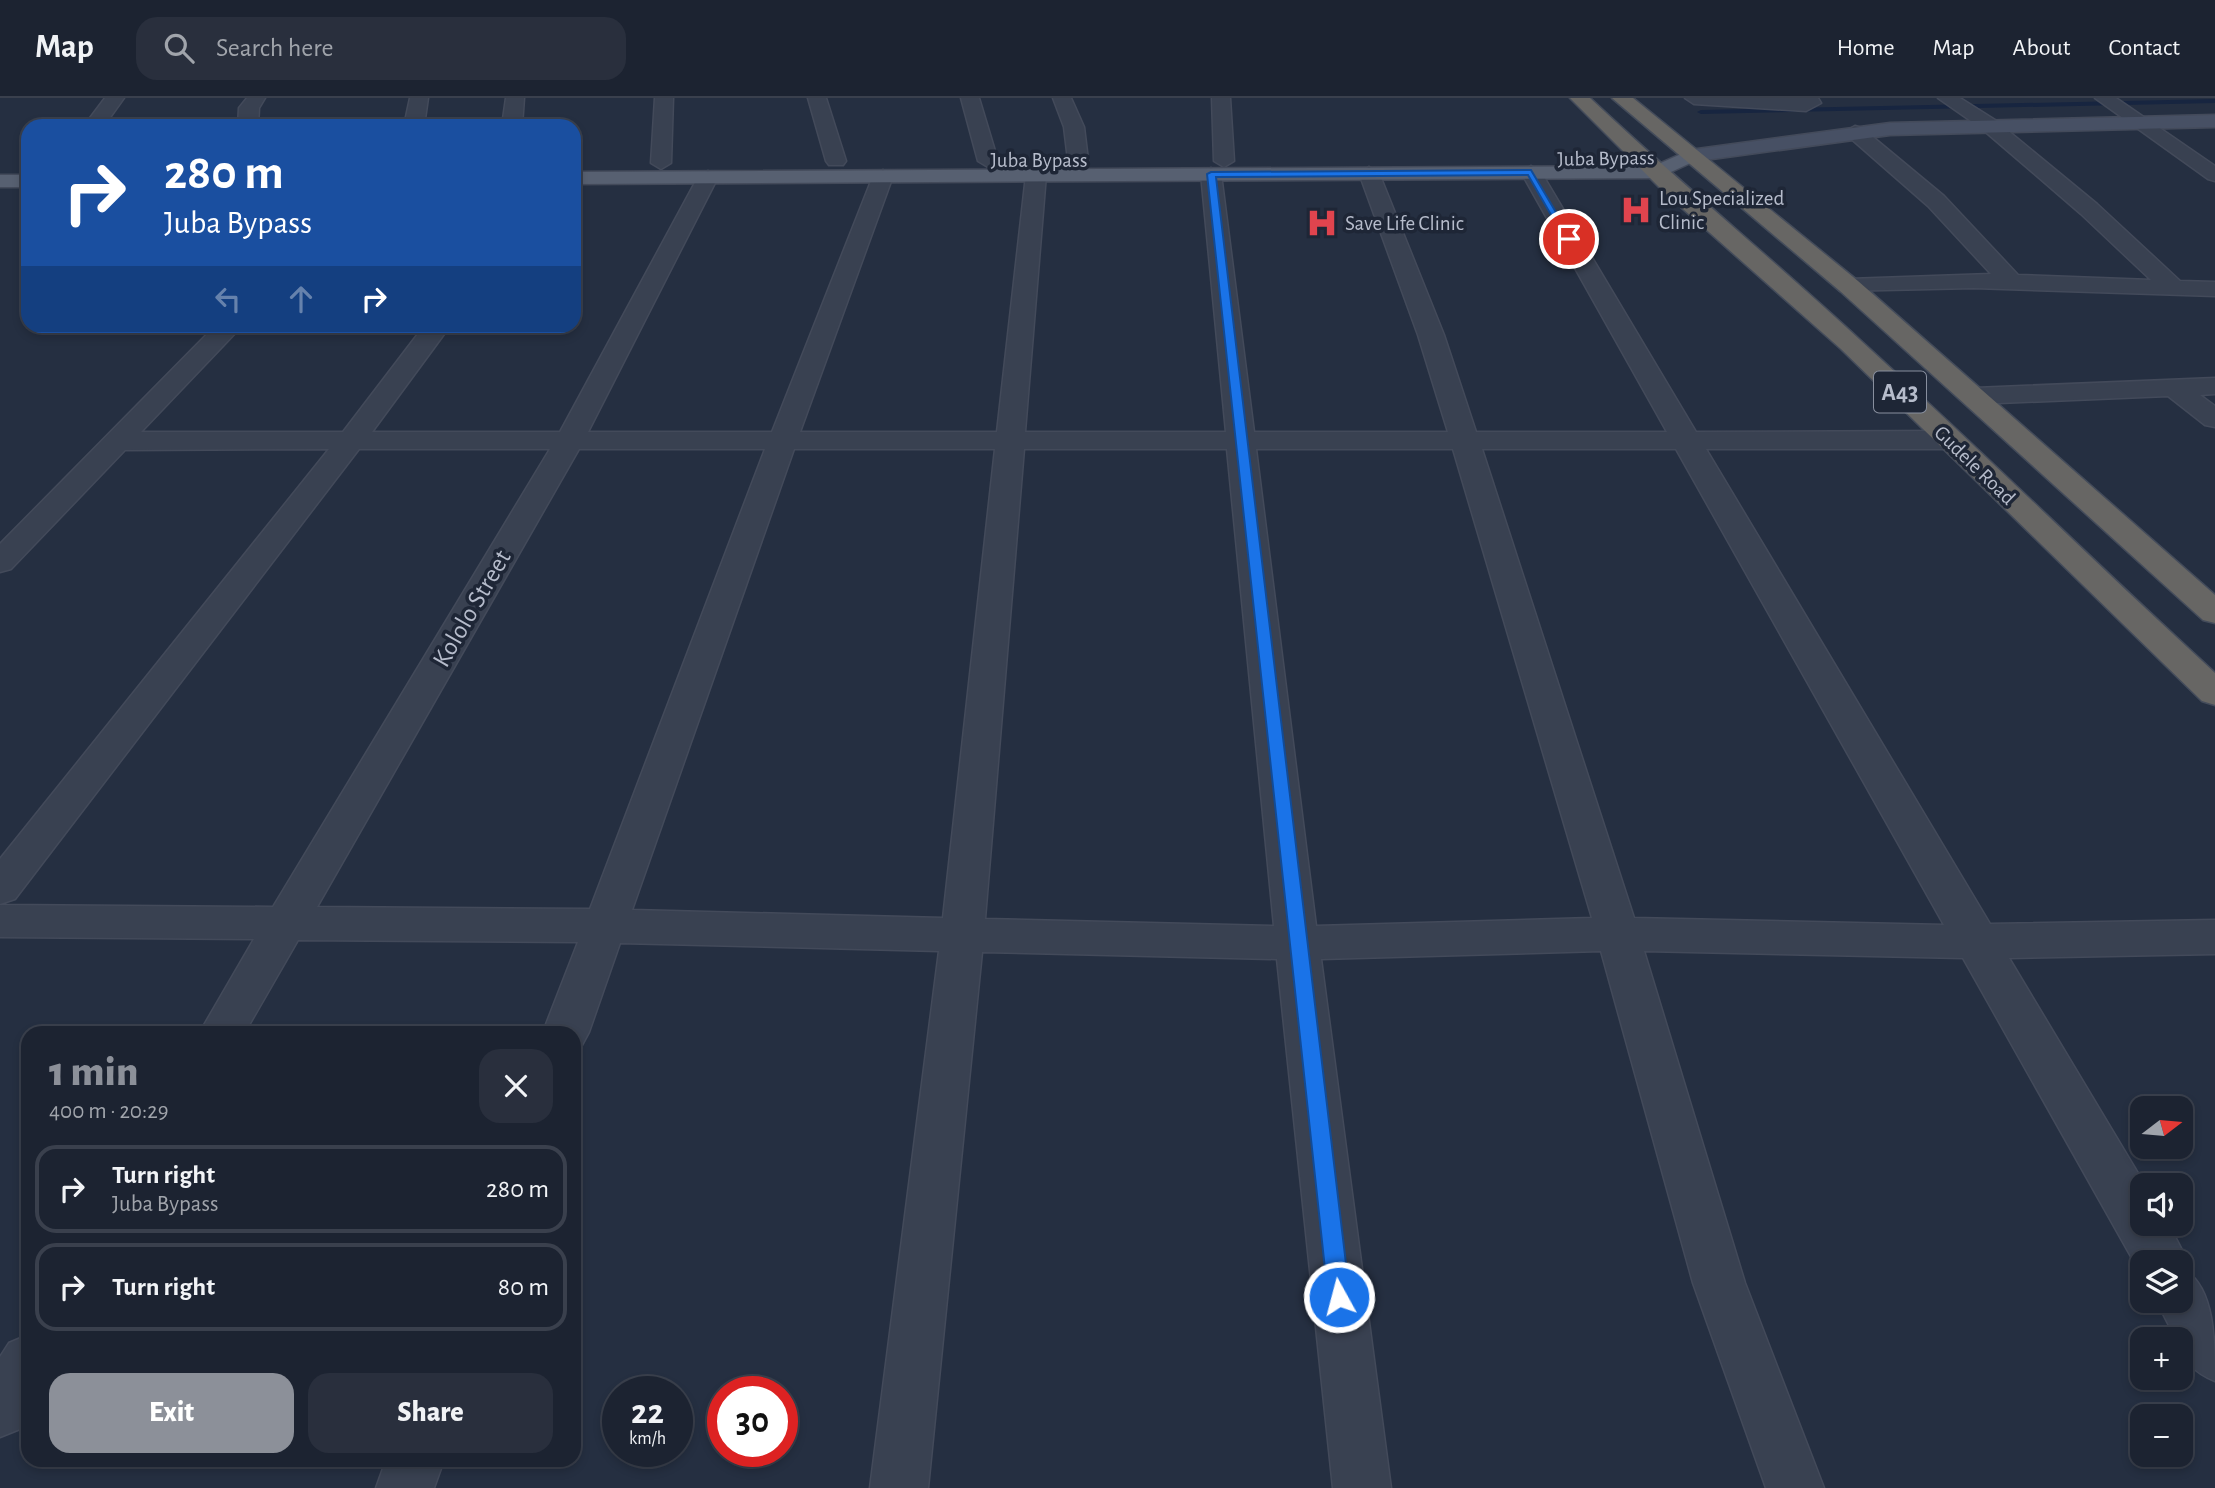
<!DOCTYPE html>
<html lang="en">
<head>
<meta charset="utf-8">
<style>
	:root { --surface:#1c2331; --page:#292f3d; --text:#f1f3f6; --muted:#a0a4ab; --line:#3a404d; --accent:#8c9099 }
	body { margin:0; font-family:"Alegreya Sans",sans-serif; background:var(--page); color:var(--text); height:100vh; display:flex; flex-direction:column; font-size:26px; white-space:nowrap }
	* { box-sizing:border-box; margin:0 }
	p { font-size:23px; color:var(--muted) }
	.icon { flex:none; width:38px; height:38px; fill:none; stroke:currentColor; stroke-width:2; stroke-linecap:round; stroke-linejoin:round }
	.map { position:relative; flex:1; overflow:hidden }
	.details { position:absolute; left:21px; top:928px; width:560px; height:441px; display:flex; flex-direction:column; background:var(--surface); border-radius:21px; box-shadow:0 4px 10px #0003,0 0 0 2px var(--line) }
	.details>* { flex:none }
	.top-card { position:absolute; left:21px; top:21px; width:560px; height:214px; border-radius:21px; box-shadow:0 4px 10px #0003,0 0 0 2px var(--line); background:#1a4fa0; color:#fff; overflow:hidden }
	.needle { width:46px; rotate:74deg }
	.controls { position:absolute; left:2130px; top:998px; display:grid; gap:14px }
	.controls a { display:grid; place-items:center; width:63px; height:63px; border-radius:14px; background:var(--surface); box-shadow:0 4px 10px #0003,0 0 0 2px var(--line); font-size:35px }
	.speed { position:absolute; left:602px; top:1278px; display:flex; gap:14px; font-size:35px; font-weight:700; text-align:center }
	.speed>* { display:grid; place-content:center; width:91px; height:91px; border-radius:50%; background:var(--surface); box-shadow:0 4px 10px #0003,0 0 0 2px var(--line); line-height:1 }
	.speed small { font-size:18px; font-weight:400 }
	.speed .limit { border:10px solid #d22; background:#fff; color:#111 }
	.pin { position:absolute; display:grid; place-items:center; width:60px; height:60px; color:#fff; margin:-30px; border:4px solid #fff; border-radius:50%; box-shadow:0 2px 7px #0007 }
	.me { position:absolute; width:77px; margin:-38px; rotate:353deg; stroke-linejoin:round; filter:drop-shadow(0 0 5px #0008) }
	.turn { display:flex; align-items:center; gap:24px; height:147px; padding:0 28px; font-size:32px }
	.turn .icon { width:91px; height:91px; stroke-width:2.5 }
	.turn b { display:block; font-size:49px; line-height:60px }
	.lanes { display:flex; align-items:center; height:66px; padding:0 28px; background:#0003; justify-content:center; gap:35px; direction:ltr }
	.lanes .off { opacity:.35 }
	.round { display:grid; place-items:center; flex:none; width:74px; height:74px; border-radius:21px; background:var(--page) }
	.summary { display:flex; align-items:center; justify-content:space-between; height:119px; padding:0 28px }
	h1 { font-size:42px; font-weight:800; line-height:52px; color:var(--accent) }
	.action { display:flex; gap:14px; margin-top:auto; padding:14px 28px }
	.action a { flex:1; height:80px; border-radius:21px; background:var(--accent); color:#fff; font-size:28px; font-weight:800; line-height:80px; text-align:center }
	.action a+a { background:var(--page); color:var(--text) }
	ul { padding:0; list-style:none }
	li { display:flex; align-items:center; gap:21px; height:88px; margin:0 14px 10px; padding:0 14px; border:4px solid var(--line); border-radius:21px }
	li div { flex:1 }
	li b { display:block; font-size:26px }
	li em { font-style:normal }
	header { display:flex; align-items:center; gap:42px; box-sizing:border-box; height:98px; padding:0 35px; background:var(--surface); border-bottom:2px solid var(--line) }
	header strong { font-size:33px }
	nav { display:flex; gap:38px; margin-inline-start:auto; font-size:24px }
	.search { width:490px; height:63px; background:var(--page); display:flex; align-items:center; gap:18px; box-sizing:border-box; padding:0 24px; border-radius:21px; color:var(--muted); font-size:26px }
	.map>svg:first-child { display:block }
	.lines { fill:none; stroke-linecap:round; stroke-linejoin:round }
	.stream { fill:#172540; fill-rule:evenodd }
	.minor-casing { stroke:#434a5a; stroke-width:3 }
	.secondary-casing { stroke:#434a5a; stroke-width:3 }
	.primary-casing { stroke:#434a5a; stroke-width:3 }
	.trunk-casing { stroke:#444c5b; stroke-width:3 }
	.minor { fill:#394151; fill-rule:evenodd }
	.secondary { fill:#475064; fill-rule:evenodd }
	.primary { fill:#576071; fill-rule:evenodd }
	.trunk { fill:#676664; fill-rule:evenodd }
	.route { fill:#1a73e8; stroke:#114b97; stroke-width:2 }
	.labels { text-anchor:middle; stroke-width:7; stroke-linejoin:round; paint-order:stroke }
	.far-street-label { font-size:21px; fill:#b6bccb; stroke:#1e2636 }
	.far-poi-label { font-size:21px; fill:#b6bccb; stroke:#1e2636; text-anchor:start }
	.shield { fill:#1e2636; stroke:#888f9e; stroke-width:2 }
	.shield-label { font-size:24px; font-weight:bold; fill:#b6bccb }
	.street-label { font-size:26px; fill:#b6bccb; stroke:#1e2636 }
</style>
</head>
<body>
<header>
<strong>Map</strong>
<div class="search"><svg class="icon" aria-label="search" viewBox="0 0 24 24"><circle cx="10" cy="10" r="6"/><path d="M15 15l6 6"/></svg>Search here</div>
<nav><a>Home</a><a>Map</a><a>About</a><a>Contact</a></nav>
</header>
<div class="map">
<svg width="2215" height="1390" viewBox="0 0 2215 1390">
	<rect width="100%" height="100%" fill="#252f41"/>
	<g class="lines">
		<polygon class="stream" points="2215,1 2215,5 1701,16 1697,14 1701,12"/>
		<defs>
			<g id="minor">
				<polygon points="105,0 124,0 104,28 84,28"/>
				<polygon points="247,0 265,0 259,10 258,28 238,28 239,10"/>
				<polygon points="410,0 428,0 424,28 404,28"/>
				<polygon points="506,0 524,0 522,28 502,28"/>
				<polygon points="655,0 673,0 671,65 661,71 651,65"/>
				<polygon points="808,0 826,0 846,63 843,67 829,67 826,63"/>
				<polygon points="961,0 979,0 998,63 995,67 988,69 978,63"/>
				<polygon points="1053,0 1071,0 1084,29 1088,62 1085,66 1078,68 1068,62 1064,29"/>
				<polygon points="1212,0 1230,0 1234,63 1224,69 1214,63"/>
				<polygon points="1685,0 1818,0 1821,5 1806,13 1694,6"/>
				<polygon points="1938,0 1960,0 1995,22 2097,106 2180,183 2215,184 2215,198 1974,190 1840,193 1837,188 1840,183 1849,181 1991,176 1928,108 1848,38 1845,34 1855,28 1862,30 1944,98 2018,177 2151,182 2081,116 1981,30"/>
				<polygon points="2095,0 2116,0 2215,68 2215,83 2208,81"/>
				<path d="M1531,68L1541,74L1696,334L1949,333L1959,336L1963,342L1959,348L1949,351H1706L1990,826L2215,822V856L2009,860L2145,1087H2142V1125H2168L2188,1164L2184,1172C2215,1189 2215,1245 2215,1283C2197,1276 2180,1262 2180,1241H2176L2156,1202H2180V1164H2142V1178L1963,860L1644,853L1745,1185L1824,1390H1766L1693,1185L1601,853L1321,861L1391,1390H1333L1277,861L982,854L928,1390H870L939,853L620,845L589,934L582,947L574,950V934H543L578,844L298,842L245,934H200L254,841L0,839V807L273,809L550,351H359L15,801L0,806V761L329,351L125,352L11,471L0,474V446L215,228H242L141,334H343L424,228H450L372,334H560L698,79L708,73L718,79L588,334H772L873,78L883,72L893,78L800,334H997L1026,77L1036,71L1046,77L1025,334H1226L1201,76L1211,70L1221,76L1254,334H1448L1418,237L1359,75L1369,69L1379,75L1444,237L1476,334H1667L1521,74ZM579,351H765L590,811L317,809ZM794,351H995L943,820L632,812ZM1024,351H1227L1274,828L985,821ZM1256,351H1453L1592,820L1316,828ZM1482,351H1676L1944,827L1634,820Z"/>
				<polygon points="2215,280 2215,296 2200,297 2215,308 2215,329 2205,327 2168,298 1975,306 1965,304 1961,298 1965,292 1975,290"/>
				<polygon points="28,1237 28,1317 20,1331 0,1339 0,1259 9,1245"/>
				<polygon points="386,1362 444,1362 434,1390 376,1390"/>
			</g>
			<polygon id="secondary" points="2215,17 2215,29 1890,37 1690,64 1680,58 1690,52 1890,25"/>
			<g id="primary">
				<polygon points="1690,52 1700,58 1697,62 1658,80 574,86 574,74 1654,68"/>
				<rect x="0" y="77" width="28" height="12"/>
			</g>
			<g id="trunk">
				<path d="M1570,0H1590C1678,83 1770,159 1859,241C1979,350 2095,465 2215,575V607L2202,603L1841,251L1666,96Z"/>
				<polygon points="1612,0 1633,0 1858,183 2215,497 2215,525 2203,522 1840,193"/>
			</g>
		</defs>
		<use href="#minor" class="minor-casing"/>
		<use href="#secondary" class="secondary-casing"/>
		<use href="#primary" class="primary-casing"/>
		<use href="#trunk" class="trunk-casing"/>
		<use href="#minor" class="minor"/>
		<use href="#secondary" class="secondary"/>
		<use href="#primary" class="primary"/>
		<use href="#trunk" class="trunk"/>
	</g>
	<polygon class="route" points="1531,72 1573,143 1565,141 1528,77 1216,79 1350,1199 1347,1207 1339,1210 1332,1207 1328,1199 1207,76 1211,74"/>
	<defs>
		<symbol id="hospital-bare" viewBox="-9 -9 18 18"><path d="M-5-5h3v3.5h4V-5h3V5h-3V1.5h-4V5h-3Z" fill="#e0444e" stroke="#1e2636" stroke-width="2.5" paint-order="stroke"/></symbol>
	</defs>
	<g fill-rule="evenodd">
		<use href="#hospital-bare" x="1614" y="90" width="44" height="44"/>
		<use href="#hospital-bare" x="1300" y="103" width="44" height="44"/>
	</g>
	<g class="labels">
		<g class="far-street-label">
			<text transform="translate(1606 60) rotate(-1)" y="7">Juba Bypass</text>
			<text x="1039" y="69">Juba Bypass</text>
			<text transform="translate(1975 367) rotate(44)" y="7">Gudele Road</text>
		</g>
		<g class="far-poi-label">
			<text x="1659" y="107">Lou Specialized<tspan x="1659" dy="24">Clinic</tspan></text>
			<text x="1345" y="132">Save Life Clinic</text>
		</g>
		<rect class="shield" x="1874" y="273.5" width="52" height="41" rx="5"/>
		<g class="shield-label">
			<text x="1900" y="302">A43</text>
		</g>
		<g class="street-label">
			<text transform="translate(471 510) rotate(-60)" y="9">Kololo Street</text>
		</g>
	</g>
</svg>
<div class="controls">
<a><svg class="needle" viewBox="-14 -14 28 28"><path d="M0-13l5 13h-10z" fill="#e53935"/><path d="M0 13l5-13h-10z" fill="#a0a4ab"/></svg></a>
<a><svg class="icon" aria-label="sound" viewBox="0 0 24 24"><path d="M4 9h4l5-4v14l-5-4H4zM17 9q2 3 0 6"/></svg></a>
<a><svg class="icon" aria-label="layers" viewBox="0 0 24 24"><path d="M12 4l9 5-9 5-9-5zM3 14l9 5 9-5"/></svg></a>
<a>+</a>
<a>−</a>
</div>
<div class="speed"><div>22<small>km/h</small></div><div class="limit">30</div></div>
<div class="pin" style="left:1569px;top:141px;background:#d93025"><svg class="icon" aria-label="arrive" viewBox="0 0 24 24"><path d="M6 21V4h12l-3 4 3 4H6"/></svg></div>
<svg class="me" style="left:1339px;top:1199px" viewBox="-20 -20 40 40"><circle r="17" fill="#1a73e8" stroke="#fff" stroke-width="3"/><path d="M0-11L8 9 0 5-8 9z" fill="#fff"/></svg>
<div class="top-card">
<div class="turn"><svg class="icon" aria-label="right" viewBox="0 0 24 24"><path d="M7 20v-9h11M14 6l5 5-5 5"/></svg><div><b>280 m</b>Juba Bypass</div></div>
<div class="lanes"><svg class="icon off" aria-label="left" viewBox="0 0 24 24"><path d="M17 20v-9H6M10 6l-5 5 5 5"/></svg><svg class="icon off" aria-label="ahead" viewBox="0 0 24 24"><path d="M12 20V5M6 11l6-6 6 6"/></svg><svg class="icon" aria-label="right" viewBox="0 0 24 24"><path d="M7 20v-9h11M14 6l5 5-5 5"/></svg></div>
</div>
<section class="details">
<div class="summary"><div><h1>1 min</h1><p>400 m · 20:29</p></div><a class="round"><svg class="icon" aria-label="close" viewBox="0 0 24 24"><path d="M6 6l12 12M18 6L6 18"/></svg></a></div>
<ul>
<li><svg class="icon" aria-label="right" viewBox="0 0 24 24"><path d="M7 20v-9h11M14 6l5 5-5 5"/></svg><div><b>Turn right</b><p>Juba Bypass</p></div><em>280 m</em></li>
<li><svg class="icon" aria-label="right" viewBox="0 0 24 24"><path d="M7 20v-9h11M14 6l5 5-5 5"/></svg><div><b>Turn right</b></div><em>80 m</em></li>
</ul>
<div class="action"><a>Exit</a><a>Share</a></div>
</section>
</div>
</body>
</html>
